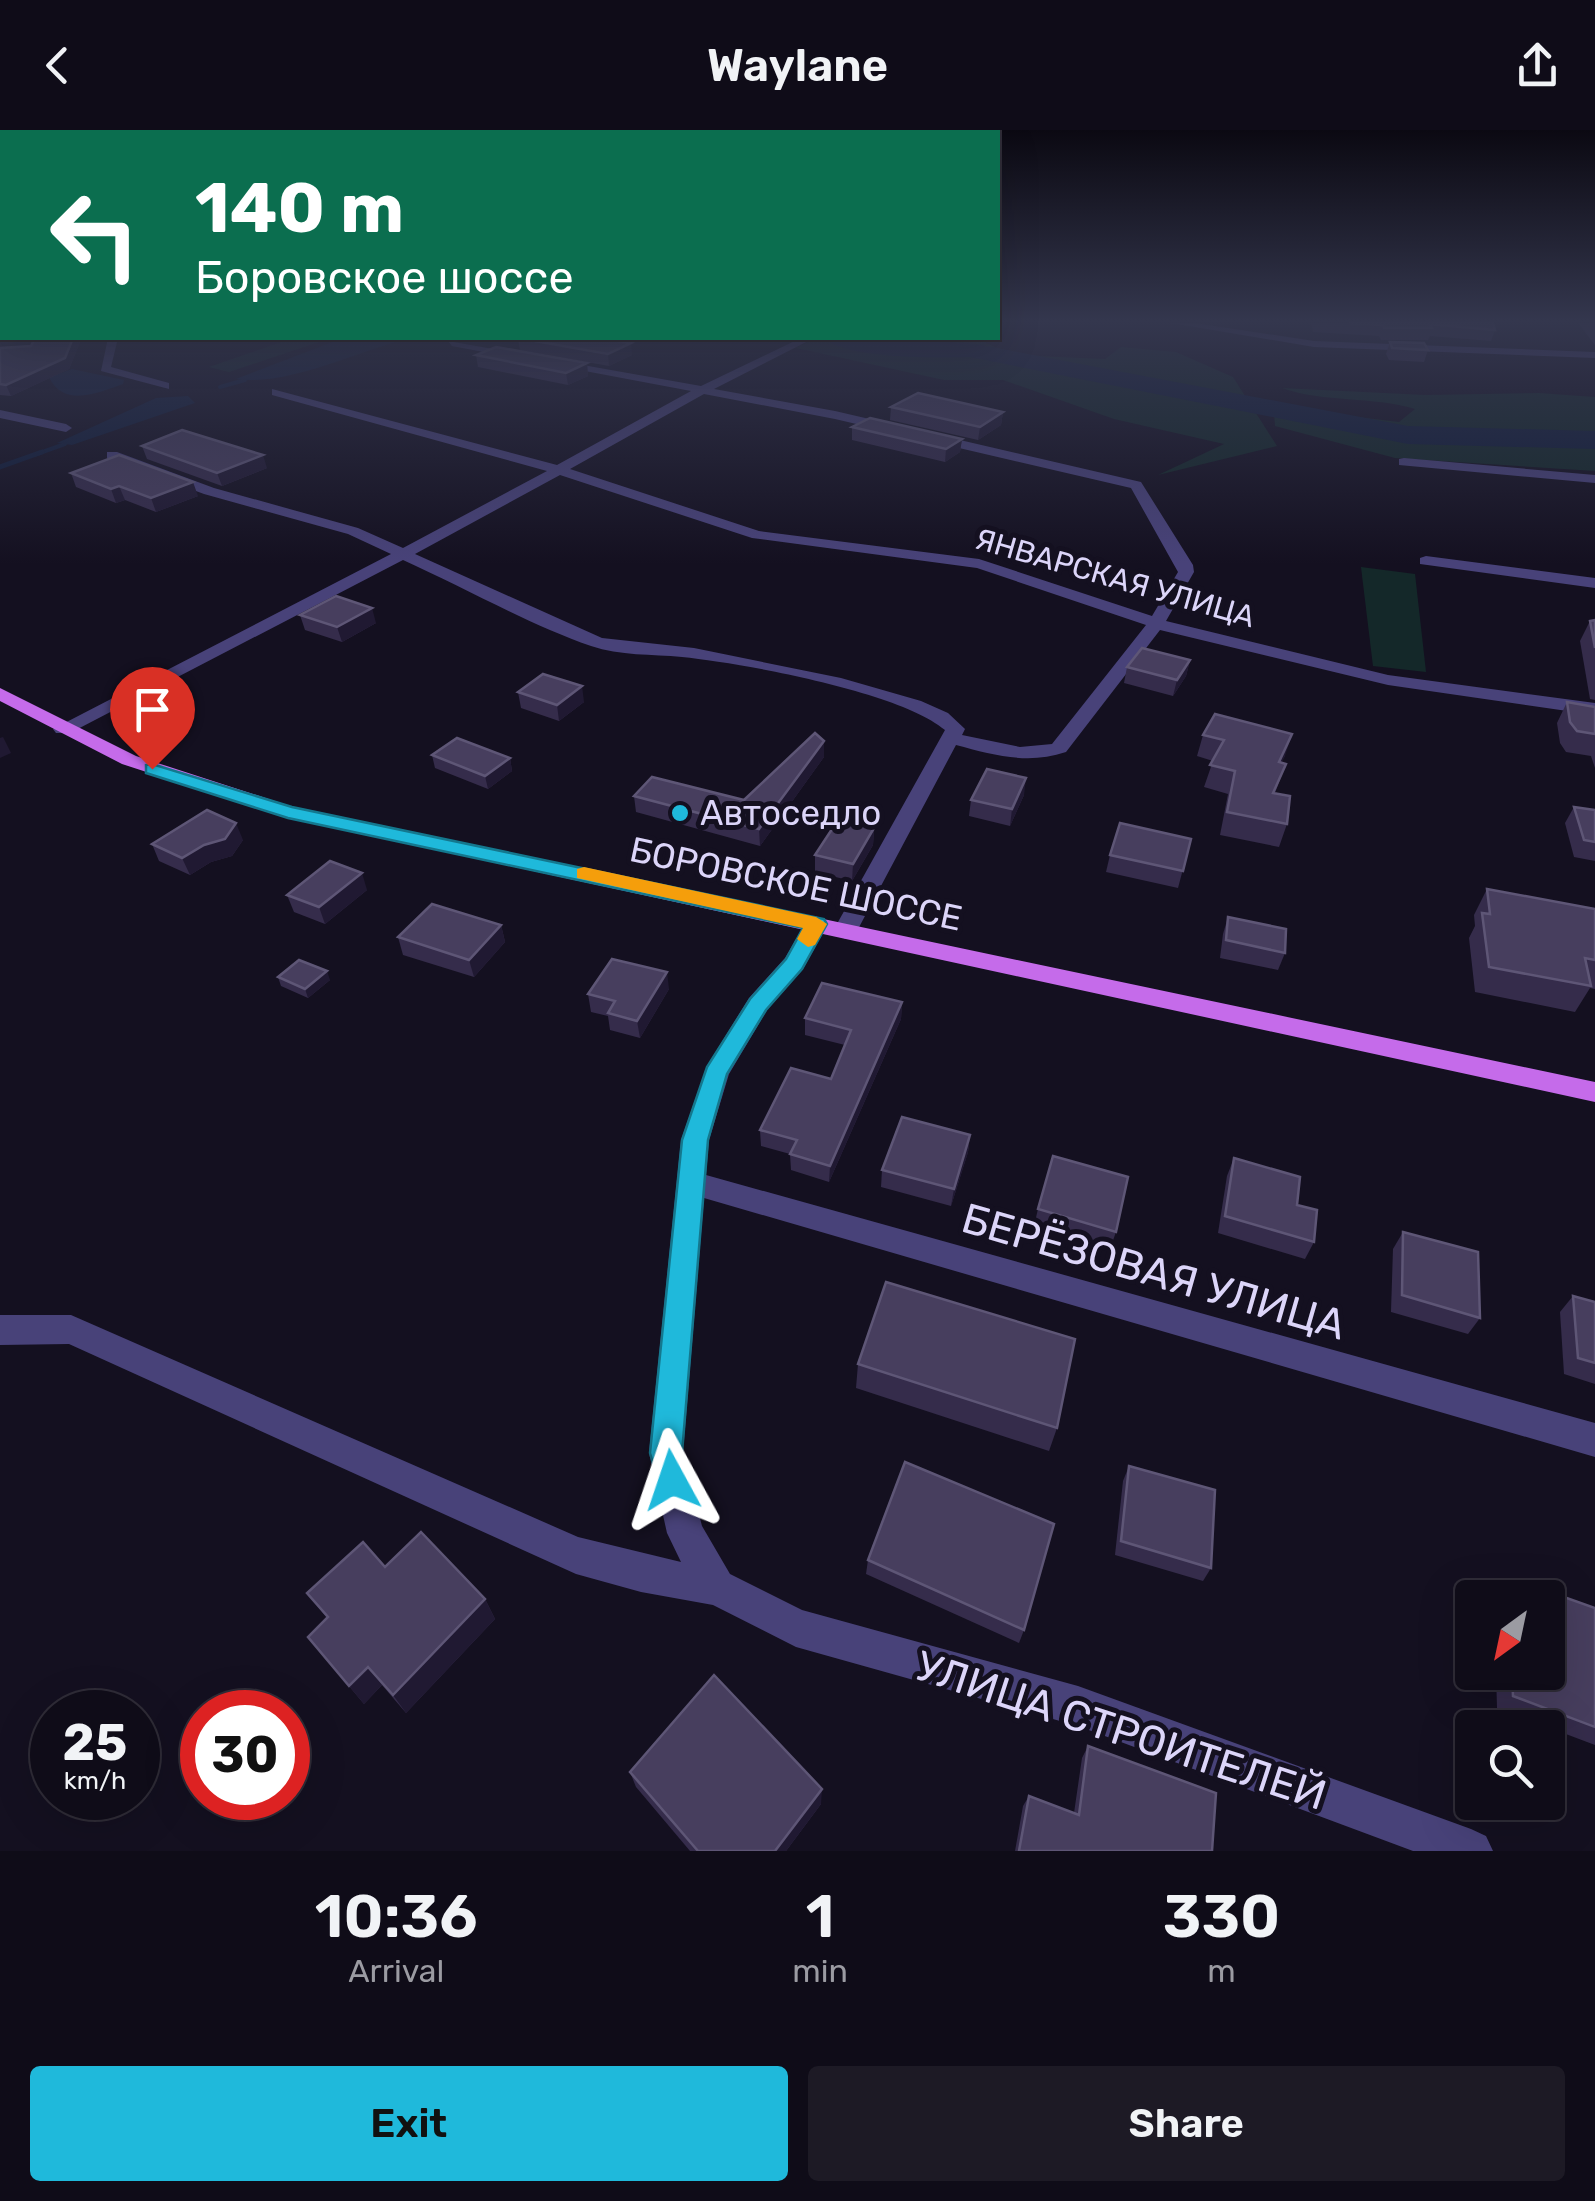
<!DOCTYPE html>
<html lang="en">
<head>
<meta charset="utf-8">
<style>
	:root { --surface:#0f0c18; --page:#1d1a25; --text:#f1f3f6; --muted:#9b9ba2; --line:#2f2c37; --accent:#1fb9db }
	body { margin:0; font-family:Rubik,sans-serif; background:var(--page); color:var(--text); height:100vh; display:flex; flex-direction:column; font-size:38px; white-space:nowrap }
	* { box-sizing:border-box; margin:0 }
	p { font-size:32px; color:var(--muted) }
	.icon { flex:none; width:55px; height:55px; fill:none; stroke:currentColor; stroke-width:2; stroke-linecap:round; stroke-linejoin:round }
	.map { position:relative; height:1721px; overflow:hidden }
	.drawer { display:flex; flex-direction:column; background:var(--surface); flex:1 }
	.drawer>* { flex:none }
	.banner { position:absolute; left:0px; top:0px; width:1000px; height:210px; box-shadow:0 10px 40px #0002,0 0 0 2px var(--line); background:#0b6e4f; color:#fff; overflow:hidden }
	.needle { width:65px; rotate:213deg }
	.buttons { position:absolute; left:1455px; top:1450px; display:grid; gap:20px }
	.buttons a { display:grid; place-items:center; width:110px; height:110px; border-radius:10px; background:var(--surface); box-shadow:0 10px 40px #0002,0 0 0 2px var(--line); font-size:50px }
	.speed { position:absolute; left:30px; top:1560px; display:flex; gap:20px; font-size:50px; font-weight:700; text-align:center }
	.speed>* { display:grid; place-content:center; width:130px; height:130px; border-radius:50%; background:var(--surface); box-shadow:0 10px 40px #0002,0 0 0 2px var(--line); line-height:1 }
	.speed small { font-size:25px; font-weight:400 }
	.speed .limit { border:15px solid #d22; background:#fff; color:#111 }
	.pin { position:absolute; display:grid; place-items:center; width:85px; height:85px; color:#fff; margin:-102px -42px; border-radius:50% 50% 50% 0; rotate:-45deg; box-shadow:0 0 10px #0007 }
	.pin .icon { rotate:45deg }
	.me { position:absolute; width:110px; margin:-55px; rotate:355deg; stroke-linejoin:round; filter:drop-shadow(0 0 8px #0008) }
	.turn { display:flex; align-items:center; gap:35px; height:210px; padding:0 30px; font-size:45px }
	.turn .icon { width:130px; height:130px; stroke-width:2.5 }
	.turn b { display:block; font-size:70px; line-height:85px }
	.eta { display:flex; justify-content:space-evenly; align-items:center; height:170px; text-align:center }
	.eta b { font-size:60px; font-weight:600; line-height:70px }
	.action { display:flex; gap:20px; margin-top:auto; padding:20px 30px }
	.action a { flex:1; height:115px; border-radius:10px; background:var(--accent); color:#111; font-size:40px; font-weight:600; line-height:115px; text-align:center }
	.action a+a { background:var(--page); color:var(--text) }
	header { display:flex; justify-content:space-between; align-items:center; height:130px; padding:0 30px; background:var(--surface); font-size:45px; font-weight:600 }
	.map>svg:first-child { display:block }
	.green { fill:#142829 }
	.water { fill:#101c39 }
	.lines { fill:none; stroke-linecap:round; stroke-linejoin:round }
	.stream-far1 { stroke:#101c39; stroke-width:4 }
	.stream { stroke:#101c39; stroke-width:5 }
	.river { fill:#101c39; fill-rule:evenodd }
	.minor { fill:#484279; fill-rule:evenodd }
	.major { fill:#c56bea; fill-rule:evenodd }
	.wall { fill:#352c4b }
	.shaded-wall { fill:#201932 }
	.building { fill:#473e5e; stroke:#5e5676; stroke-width:2.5 }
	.route { fill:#1fb9db; stroke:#14788e; stroke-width:2.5 }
	.slow { fill:#f59e0b }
	.poi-dot { fill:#1fb9db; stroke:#141020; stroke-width:4 }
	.labels { text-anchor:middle; stroke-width:10; stroke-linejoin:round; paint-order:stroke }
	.far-street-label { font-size:30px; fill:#dcd5f9; stroke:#141020 }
	.poi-label { font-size:35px; fill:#dcd5f9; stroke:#141020; text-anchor:start }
	.street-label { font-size:35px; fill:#dcd5f9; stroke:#141020 }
	.near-street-label { font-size:42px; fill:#dcd5f9; stroke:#141020 }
</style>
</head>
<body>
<header><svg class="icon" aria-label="back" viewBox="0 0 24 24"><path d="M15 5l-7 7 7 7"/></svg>Waylane<svg class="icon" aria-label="share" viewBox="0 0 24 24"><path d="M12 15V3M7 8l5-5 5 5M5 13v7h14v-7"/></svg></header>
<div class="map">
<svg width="1595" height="1721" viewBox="0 0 1595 1721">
	<rect width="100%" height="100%" fill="#141020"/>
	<g class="green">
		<polygon points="293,208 331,208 229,242 209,237"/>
		<polygon points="816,208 902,208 900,210 938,216 976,208 997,218 1037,226 1105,229 1121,217 1176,222 1233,247 1277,316 1158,345 1224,314 1114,289 1003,250 944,250 796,218"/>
		<path d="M1282,258L1425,265L1539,263L1595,267V341L1395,328L1275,296L1274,283H1325L1399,292L1415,279C1372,266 1324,273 1282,258Z"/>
		<polygon points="1361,437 1415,444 1426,542 1373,536"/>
	</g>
	<g class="water">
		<path d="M343,208H411C359,220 288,257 236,249Z"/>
		<path d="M72,239L124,250L123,254C98,263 63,278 49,247Z"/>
		<polygon points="188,266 195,273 72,315 57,313 156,268"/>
	</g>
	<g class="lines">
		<g class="stream-far1">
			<polyline points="220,257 245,250"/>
			<polyline points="34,325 65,314"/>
		</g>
		<polyline class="stream" points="0,337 42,322"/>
		<path class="river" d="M824,208L970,213L1408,296L1595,301V319L1408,314L970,227C940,228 844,229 824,208Z"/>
		<g class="minor">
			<rect x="0" y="193" width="2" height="5"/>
			<polygon points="1171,193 1195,193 1314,211 1595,222 1595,228 1314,217"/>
			<polygon points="108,208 118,208 111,237 169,253 169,259 101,241"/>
			<path d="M801,208H814L714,259L835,281L1141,352L1193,435L1194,442L1166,491L1388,545L1595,573V585L1388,555L1160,500L1066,622C1028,635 993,625 956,615L857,801L845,809L833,801L945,600C901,562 742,533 682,527C652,524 620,526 591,516C530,495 463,457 403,430L70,603H56L53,599L391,424L348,404L204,364L107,328V322H117L214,358L358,398L403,418L547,341L272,265V259L557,335L691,261L452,216L448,211L701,256ZM704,264L835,289L1131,358L1178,442L1152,486L979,429L759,401L570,339ZM560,345L752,408L977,438L1146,495L1052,614L1020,617L962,605L965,599L948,583L921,571L841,548L694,518L602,508L415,424Z"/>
			<polygon points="0,280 66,294 72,298 66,302 0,288"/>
			<polygon points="1404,328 1595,345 1595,353 1399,335 1399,329"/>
			<polygon points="1426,426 1595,448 1595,458 1420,434 1420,428"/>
			<polygon points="816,786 828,794 803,839 767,880 729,944 709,1010 706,1045 1595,1293 1595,1327 704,1068 683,1323 702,1396 730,1444 802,1480 1078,1556 1471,1699 1486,1706 1493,1721 1413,1721 1078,1596 796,1517 713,1475 641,1462 576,1444 69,1214 0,1215 0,1185 71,1185 578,1407 681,1432 667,1403 649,1323 681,1010 707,936 749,868 785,828 808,789"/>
		</g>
		<polygon class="major" points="0,558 136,626 293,677 1595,952 1595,972 281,686 122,634 0,571"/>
	</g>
	<g class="wall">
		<polygon points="1311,193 1493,193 1495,200 1491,211 1430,206 1428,210 1381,210 1379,206 1313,202"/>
		<polygon points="1578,193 1595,193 1595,215"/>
		<polygon points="518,208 632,225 609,236 520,220"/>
		<polygon points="80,212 69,239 11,266 0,265 0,218"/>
		<polygon points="1390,212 1428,220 1424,232 1389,230 1386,224"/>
		<polygon points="476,225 587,233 588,246 568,255 478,237"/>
		<polygon points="891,277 1003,282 1001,295 978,310 890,290"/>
		<polygon points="852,297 962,309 960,322 945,332 852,310"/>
		<polygon points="142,316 267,338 222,356 147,329"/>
		<polygon points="71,343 198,366 156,382 125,370 116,373 76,357"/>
		<polygon points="300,485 376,493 342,512 305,500"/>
		<polygon points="1595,490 1595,570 1590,569 1580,511 1590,491"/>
		<polygon points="1190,530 1186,546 1173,566 1124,553 1127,537"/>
		<polygon points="518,562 584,572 559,591 521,578"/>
		<polygon points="1567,572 1595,577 1595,638 1591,626 1566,622 1560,613 1557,593"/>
		<polygon points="1203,605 1285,626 1281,632 1286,634 1275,663 1287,694 1279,717 1220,705 1228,664 1204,657 1213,631 1197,626"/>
		<polygon points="824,611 824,627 760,716 636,682 634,666 744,670"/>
		<polygon points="432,625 510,628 512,641 488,659 435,638"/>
		<polygon points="1024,665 1010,696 969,686 971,670"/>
		<polygon points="1574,677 1595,680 1595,731 1574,727 1565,693"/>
		<polygon points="874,698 873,715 852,751 815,742 815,725"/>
		<polygon points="1191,709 1178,758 1106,742 1110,725"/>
		<polygon points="243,710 232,726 211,732 190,745 159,731 152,714"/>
		<polygon points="1487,759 1595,779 1595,859 1590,858 1575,882 1475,862 1469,808 1475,796 1474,785"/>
		<polygon points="367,760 325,794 294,782 287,765"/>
		<polygon points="1228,787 1285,823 1278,840 1220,828 1223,804"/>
		<polygon points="501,795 505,812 474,847 403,825 398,807"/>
		<polygon points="278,847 330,850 308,868 281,856"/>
		<polygon points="669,859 640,908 610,900 608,886 591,882 588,864"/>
		<polygon points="902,872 901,889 829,1052 791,1040 790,1024 761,1016 760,1000 831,949 845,915 805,905 805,888"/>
		<polygon points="970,1005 968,1022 951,1076 881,1057 882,1040"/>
		<polygon points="1234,1028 1297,1075 1314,1112 1305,1129 1218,1103 1227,1046"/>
		<polygon points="1038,1079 1116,1102 1110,1119 1034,1096"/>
		<polygon points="1403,1102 1480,1188 1468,1204 1391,1182 1393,1119"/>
		<polygon points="1573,1166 1595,1172 1595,1254 1564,1244 1560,1182"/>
		<polygon points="858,1234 1057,1298 1049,1321 856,1258"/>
		<polygon points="1129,1336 1211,1438 1203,1451 1115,1425 1123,1351"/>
		<polygon points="868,1430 1024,1500 1019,1513 866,1444"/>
		<polygon points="385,1437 485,1469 495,1489 406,1583 382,1555 364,1574 308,1507 327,1488 307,1463"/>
		<polygon points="1547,1461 1595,1478 1595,1615 1497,1578 1496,1542 1548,1542 1548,1468 1539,1468"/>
		<polygon points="1088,1616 1212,1721 1015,1721 1023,1676 1029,1666 1074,1683 1082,1628"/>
		<polygon points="630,1642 821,1674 786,1721 690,1721 636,1657"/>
	</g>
	<g class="shaded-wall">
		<polygon points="73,208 78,208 80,212 69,239 11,266 6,255"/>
		<polygon points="631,213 632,225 609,236 608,224"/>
		<polygon points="587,233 588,246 568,255 566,243"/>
		<polygon points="1003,282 1001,295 978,310 980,297"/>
		<polygon points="962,309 960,322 945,332 946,319"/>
		<polygon points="263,325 267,338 222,356 217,343"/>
		<polygon points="193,352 198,366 156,382 151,368"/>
		<polygon points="119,356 125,370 116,373 111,359"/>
		<polygon points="372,478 376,493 342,512 337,497"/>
		<polygon points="1190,530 1186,546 1173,566 1177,550"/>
		<polygon points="582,556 584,572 559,591 557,575"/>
		<polygon points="1292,604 1285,626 1271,654 1279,632"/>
		<polygon points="3,607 11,623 0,628 0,608"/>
		<polygon points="824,611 824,627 760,716 759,699"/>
		<polygon points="510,628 512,641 488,659 485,646"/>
		<polygon points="1026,648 1024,665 1010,696 1012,679"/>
		<polygon points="236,693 243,710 232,726 211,732 190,745 182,728"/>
		<polygon points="874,698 873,715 852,751 853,734"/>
		<polygon points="362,743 367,760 325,794 319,777"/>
		<polygon points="501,795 505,812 474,847 469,830"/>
		<polygon points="327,841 330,850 308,868 305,859"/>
		<polygon points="667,842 669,859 640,908 637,891"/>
		<polygon points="902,872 901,889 829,1052 830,1036"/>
		<polygon points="970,1005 968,1022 951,1076 954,1059"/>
		<polygon points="485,1469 495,1489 406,1583 393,1565"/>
		<polygon points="368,1537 382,1555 364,1574 349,1556"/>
		<polygon points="822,1659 821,1674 786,1721 775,1721"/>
	</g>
	<g class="building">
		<polygon points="1349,193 1493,193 1495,200 1429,194 1432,198 1384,198 1383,195"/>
		<polygon points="35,208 73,208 65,228 6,255 0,254 0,218 31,216"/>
		<polygon points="518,208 601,208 631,213 608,224"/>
		<polygon points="1390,212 1424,213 1428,220 1392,218"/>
		<polygon points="496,217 587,233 566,243 476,225"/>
		<polygon points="918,263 1003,282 980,297 891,277"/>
		<polygon points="870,288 962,309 946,319 852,297"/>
		<polygon points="182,300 263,325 217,343 142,316"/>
		<polygon points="119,325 193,352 151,368 119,356 111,359 71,343"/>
		<polygon points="336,466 372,478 337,497 300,485"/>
		<polygon points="1595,490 1595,518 1590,491"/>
		<polygon points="1142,518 1190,530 1177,550 1127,537"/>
		<polygon points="543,544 582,556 557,575 518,562"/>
		<polygon points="1567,572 1595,577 1595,604 1577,601 1570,592"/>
		<polygon points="1215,584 1292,604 1279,632 1286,634 1273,663 1290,666 1287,694 1227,682 1235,641 1210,635 1224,610 1203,605"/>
		<polygon points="815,603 824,611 759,699 634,666 652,647 744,670"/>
		<polygon points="457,608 510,628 485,646 432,625"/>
		<polygon points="987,639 1026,648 1012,679 971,670"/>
		<polygon points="1574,677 1595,680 1595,712 1584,710"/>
		<polygon points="207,680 236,693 225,709 204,715 182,728 152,714"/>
		<polygon points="838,690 874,698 853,734 815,725"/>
		<polygon points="1120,693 1191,709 1183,741 1110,725"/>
		<polygon points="330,731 362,743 319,777 287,765"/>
		<polygon points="1487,759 1595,779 1595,830 1585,828 1591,856 1489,837 1482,783 1490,784"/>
		<polygon points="432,774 501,795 469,830 398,807"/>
		<polygon points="1228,787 1286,799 1285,823 1226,810"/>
		<polygon points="612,829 667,842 637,891 608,883 615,871 588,864"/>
		<polygon points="299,830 327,841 305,859 278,847"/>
		<polygon points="822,853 902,872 830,1036 790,1024 797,1010 760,1000 791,938 831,949 851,900 805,888"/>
		<polygon points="902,987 970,1005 954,1059 882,1040"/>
		<polygon points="1053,1026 1128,1047 1116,1102 1038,1079"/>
		<polygon points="1234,1028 1300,1047 1297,1075 1317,1080 1314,1112 1225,1086"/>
		<polygon points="1403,1102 1478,1122 1480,1188 1402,1165"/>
		<polygon points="886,1152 1075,1209 1057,1298 858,1234"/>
		<polygon points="1573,1166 1595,1172 1595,1233 1578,1228"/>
		<polygon points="905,1332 1054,1394 1024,1500 868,1430"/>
		<polygon points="1129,1336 1215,1360 1211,1438 1121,1411"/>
		<polygon points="421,1402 485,1469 393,1565 368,1537 349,1556 308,1507 328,1487 307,1463 363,1412 385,1437"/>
		<polygon points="1547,1461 1595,1478 1595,1597 1513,1566 1512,1542 1548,1542 1548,1506 1549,1507"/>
		<polygon points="714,1545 822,1659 775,1721 698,1721 630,1642"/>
		<polygon points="1088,1616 1216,1663 1212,1721 1019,1721 1029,1666 1079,1685"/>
	</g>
	<linearGradient id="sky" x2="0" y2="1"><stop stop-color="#0b0912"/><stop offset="0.44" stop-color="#34374e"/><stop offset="1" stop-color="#34374e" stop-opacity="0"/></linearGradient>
	<rect width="1595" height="434" fill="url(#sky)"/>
	<polygon class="route" points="152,634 292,677 824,789 827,794 802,839 766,880 727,944 708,1010 682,1323 689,1350 684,1361 672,1365 661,1361 650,1323 682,1010 707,937 750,869 786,829 803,798 288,688 146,643 146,635"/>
	<polygon class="slow" points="584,737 816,787 827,794 815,815 808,817 797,809 803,798 577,748 577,739"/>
	<circle class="poi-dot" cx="680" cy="683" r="10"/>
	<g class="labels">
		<g class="far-street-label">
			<text transform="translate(1115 448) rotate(16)" y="10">ЯНВАРСКАЯ УЛИЦА</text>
		</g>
		<g class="poi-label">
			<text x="700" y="695">Автоседло</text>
		</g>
		<g class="street-label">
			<text transform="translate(796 754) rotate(12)" y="12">БОРОВСКОЕ ШОССЕ</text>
		</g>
		<g class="near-street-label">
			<text transform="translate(1154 1141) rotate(16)" y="15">БЕРЁЗОВАЯ УЛИЦА</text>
			<text transform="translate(1121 1600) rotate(18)" y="15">УЛИЦА СТРОИТЕЛЕЙ</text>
		</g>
	</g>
</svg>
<div class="buttons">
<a><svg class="needle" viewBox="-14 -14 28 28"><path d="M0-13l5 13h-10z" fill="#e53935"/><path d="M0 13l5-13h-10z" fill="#9b9ba2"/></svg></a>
<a><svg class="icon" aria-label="search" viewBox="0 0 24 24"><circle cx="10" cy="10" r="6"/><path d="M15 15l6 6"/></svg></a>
</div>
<div class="speed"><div>25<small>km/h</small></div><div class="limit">30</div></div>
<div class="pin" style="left:152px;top:639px;background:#d93025"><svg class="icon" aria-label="arrive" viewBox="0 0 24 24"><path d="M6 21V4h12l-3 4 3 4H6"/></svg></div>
<svg class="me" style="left:672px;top:1350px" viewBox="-20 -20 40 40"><path d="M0-17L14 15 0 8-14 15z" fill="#1fb9db" stroke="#fff" stroke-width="4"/></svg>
<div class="banner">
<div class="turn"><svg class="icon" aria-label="left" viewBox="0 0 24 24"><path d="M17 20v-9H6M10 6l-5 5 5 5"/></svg><div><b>140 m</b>Боровское шоссе</div></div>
</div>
</div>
<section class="drawer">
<div class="eta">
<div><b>10:36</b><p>Arrival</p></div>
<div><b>1</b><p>min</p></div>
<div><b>330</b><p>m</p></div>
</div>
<div class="action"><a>Exit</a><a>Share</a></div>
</section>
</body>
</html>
